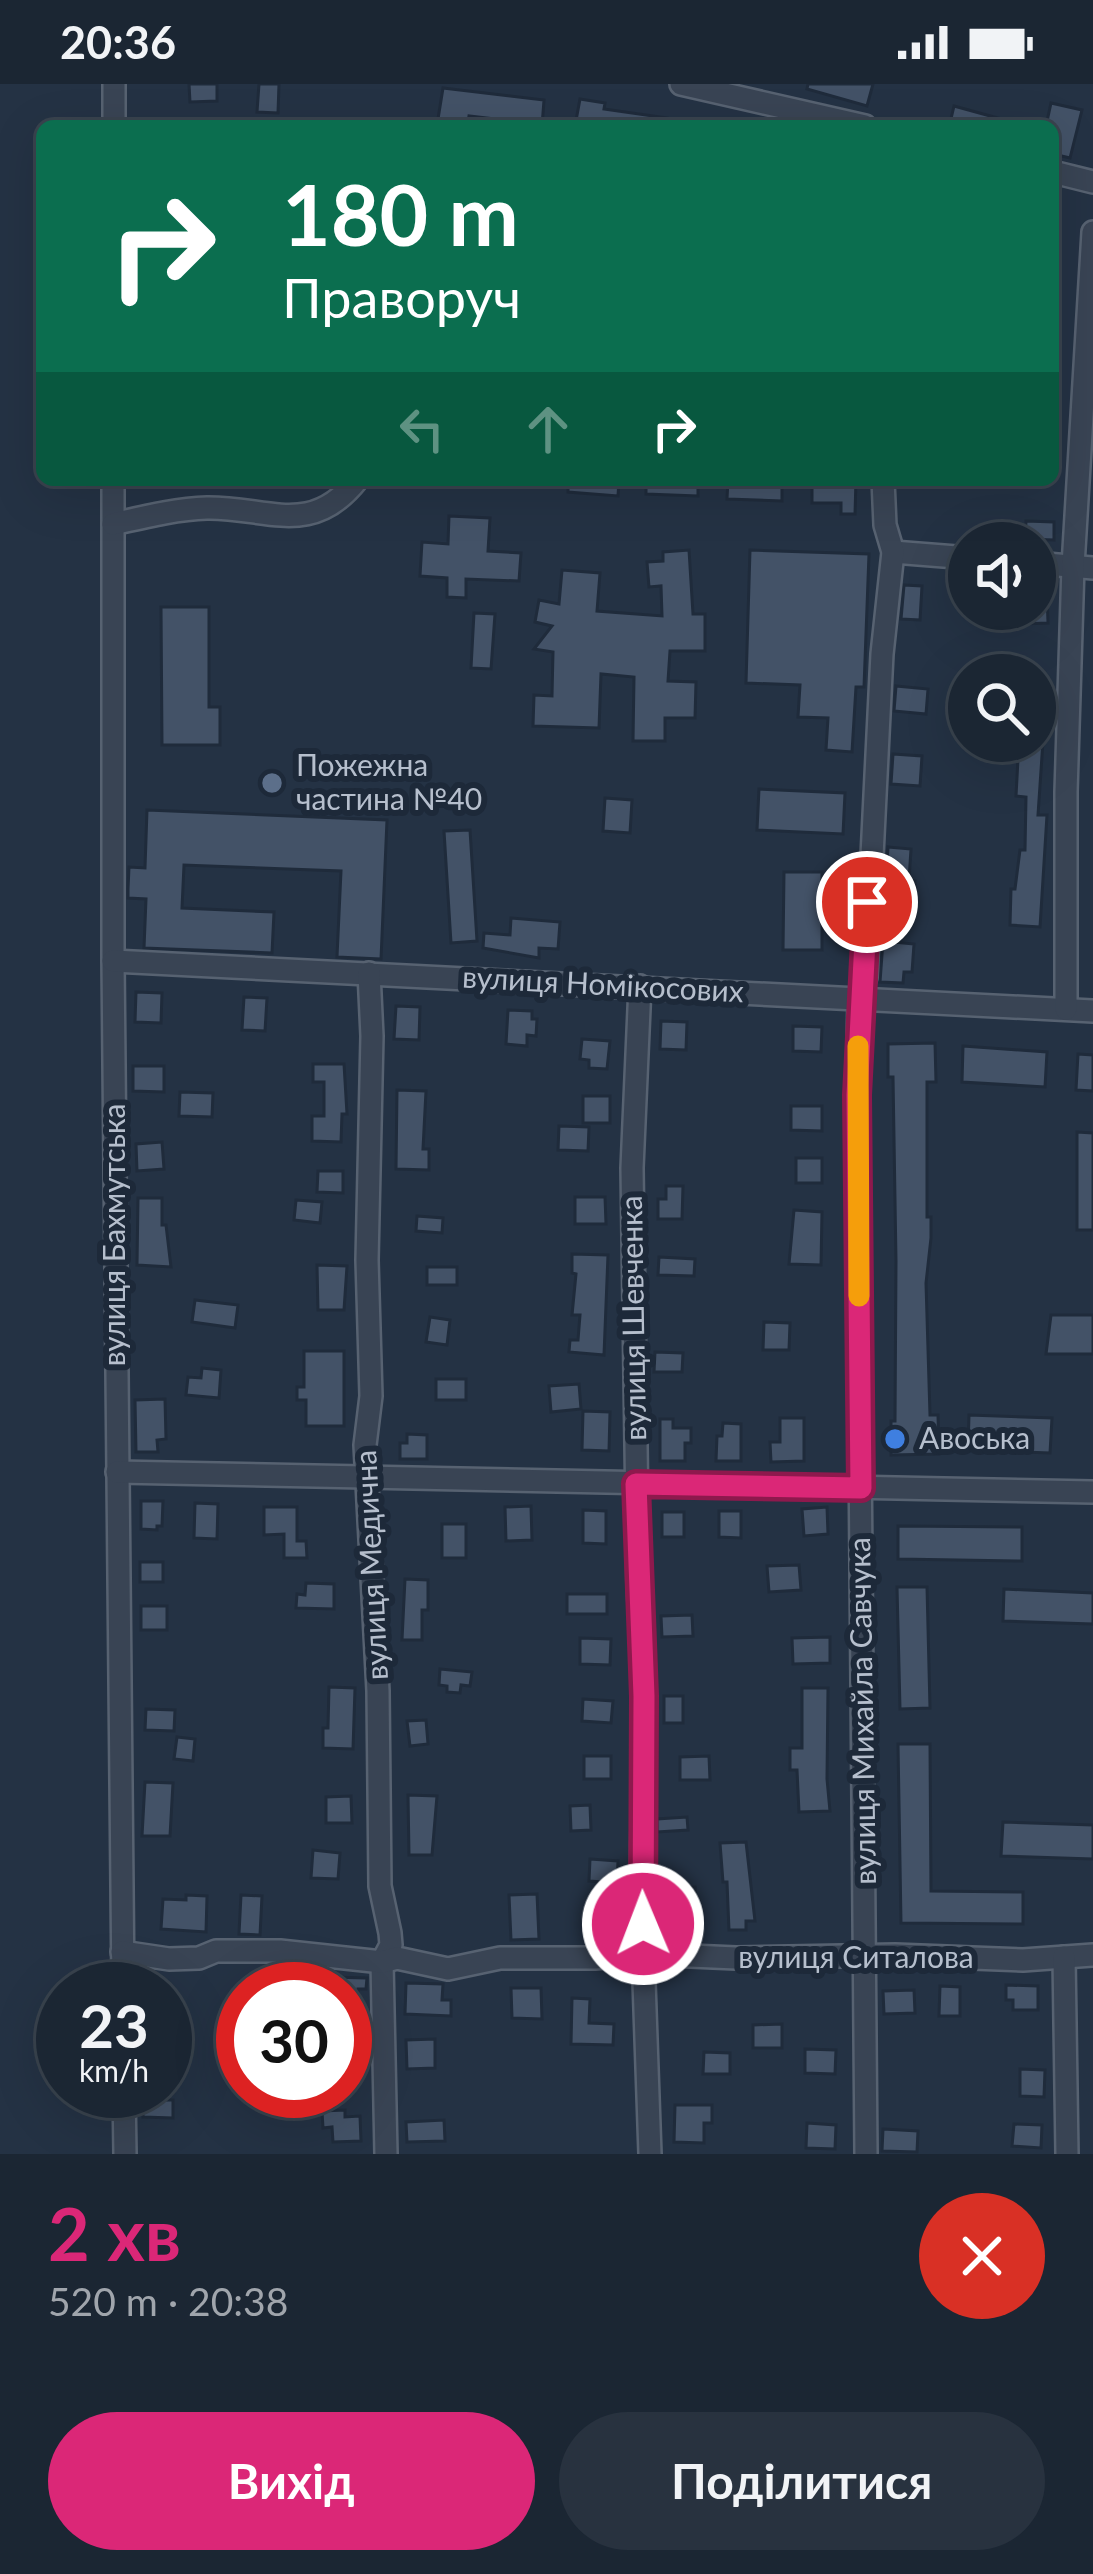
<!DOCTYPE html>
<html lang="uk">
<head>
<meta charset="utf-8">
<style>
	:root { --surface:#1b2633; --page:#28323f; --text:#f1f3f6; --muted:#a0a5ac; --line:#39434e; --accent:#db2777 }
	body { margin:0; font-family:Lato,sans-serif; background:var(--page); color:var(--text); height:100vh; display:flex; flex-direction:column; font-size:45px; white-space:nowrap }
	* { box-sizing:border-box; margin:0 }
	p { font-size:39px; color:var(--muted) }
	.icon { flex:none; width:66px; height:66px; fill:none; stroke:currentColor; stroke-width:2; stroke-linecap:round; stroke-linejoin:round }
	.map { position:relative; height:2070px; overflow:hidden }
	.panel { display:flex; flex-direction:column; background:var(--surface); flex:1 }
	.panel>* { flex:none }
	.guide { position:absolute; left:36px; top:36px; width:1023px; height:366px; border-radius:18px; box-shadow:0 12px 48px #0002,0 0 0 3px var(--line); background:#0b6e4f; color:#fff; overflow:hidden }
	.fabs { position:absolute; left:948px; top:438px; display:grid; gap:24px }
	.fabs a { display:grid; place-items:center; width:108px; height:108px; border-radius:50%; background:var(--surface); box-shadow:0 12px 48px #0002,0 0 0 3px var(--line); font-size:60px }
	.speed { position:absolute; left:36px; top:1878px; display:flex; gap:24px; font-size:60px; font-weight:700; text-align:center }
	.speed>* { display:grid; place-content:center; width:156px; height:156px; border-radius:50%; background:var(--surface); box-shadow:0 12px 48px #0002,0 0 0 3px var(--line); line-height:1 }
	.speed small { font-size:30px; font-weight:400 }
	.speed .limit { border:18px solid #d22; background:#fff; color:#111 }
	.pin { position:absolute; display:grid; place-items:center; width:102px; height:102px; color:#fff; margin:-51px; border:6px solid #fff; border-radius:50%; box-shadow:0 3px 12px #0007 }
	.me { position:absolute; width:132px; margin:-66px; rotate:359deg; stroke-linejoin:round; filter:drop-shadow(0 0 9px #0008) }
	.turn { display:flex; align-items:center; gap:42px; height:252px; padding:0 48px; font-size:54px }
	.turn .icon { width:156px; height:156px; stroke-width:2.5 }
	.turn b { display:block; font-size:84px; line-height:102px }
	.lanes { display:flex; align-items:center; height:114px; padding:0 48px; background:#0003; justify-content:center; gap:60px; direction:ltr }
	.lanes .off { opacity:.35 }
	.round { display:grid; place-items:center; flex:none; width:126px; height:126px; border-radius:63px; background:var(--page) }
	.head { display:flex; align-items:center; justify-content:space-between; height:204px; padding:0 48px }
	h1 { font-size:72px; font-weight:700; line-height:90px; color:var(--accent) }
	.action { display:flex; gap:24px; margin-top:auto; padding:24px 48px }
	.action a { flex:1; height:138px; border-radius:72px; background:var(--accent); color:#fff; font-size:48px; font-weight:700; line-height:138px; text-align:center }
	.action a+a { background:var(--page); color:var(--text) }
	.status { display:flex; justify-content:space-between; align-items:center; height:84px; padding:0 60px; background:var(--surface); direction:ltr }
	.status svg { height:33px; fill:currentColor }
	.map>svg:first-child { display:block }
	.building { fill:#435267; stroke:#1f2b3b; stroke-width:3 }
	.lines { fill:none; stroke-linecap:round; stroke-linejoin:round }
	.minor-casing { stroke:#576271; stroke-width:26 }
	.minor { stroke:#394454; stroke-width:21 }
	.route-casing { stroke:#8e194d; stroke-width:30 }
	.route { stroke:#db2777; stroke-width:21 }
	.slow { stroke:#f59e0b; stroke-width:21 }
	.service-dot { fill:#5c6f8a; stroke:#1d2939; stroke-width:4.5 }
	.shop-dot { fill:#3f7fe0; stroke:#1d2939; stroke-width:4.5 }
	.labels { text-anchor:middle; stroke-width:12; stroke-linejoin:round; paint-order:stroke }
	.poi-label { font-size:30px; fill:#b6bfcd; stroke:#1d2939; text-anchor:start }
	.street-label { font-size:30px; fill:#b6bfcd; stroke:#1d2939 }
</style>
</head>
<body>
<div class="status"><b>20:36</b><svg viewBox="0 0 49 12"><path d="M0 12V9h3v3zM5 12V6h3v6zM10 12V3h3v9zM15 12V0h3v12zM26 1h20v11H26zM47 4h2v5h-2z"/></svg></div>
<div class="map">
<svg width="1093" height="2070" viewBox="0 0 1093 2070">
	<rect width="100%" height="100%" fill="#243244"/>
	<g class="building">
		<polygon points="189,0 217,0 217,17 190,18"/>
		<polygon points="259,0 279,0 278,29 257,28"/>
		<polygon points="808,0 873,0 867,22 807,5"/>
		<polygon points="443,4 544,16 542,42 520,42 520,38 469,32 468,39 438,35"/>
		<polygon points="580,15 605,19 604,25 667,34 666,42 575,42"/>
		<polygon points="1051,19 1082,26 1070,74 1053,70 1053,42 1046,42"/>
		<polygon points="954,22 1012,38 1012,42 950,39"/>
		<polygon points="568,396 619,396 618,412 568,408"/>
		<polygon points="646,396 698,396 698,412 646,410"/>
		<polygon points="728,396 782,396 782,417 727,415"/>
		<polygon points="812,396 856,396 855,430 841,430 841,419 812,419"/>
		<polygon points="449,432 490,434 488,467 521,469 519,497 466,495 466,514 447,513 447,494 420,492 422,458 448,460"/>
		<polygon points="1026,437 1054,438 1054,456 1025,455"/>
		<polygon points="689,466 693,530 705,530 705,567 670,567 668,597 696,598 695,634 665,634 665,657 633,657 634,593 601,590 599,644 533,642 534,611 552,612 553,568 534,565 552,542 535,538 539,516 559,520 562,486 600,489 597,527 662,532 661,502 649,503 647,478 663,477 663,468"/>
		<polygon points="750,466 869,470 864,603 856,603 852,668 826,666 828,634 798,633 800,601 746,599"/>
		<polygon points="904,501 922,502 920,536 901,535"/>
		<polygon points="1035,508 1047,508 1048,539 1020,540 1020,525 1035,525"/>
		<polygon points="161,523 209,523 209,623 220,623 220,661 162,661"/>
		<polygon points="474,529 495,530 491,585 471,584"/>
		<polygon points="896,602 928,605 926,630 894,627"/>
		<polygon points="1009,657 1043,657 1038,731 1047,731 1040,843 1010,841 1011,805 1015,805 1020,766 1025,766 1026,713 1016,712 1018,675 1008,674"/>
		<polygon points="893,670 922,672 920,702 891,700"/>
		<polygon points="759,705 845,709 843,750 757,746"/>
		<polygon points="605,714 632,716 630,749 603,747"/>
		<polygon points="147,726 387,736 381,875 337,873 341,787 184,781 182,824 274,828 272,869 144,864 146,815 128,814 128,805 129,783 145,784"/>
		<polygon points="470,746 477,857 451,859 444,747"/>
		<polygon points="888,763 911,765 909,796 915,797 915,809 902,809 901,827 884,827"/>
		<polygon points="784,788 822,788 822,866 783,866"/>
		<polygon points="511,834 560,838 558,865 539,864 539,874 483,864 484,849 510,851"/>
		<polygon points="883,857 914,860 912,888 904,888 903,899 880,898"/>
		<polygon points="136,908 162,909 161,939 135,938"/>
		<polygon points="244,913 267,914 265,947 242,946"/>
		<polygon points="396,922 420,923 419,956 394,955"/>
		<polygon points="508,926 532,927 532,935 537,935 536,952 527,951 527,962 506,960"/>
		<polygon points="661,937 687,938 686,966 660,965"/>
		<polygon points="793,942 822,943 821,968 793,967"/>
		<polygon points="582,955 610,957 607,985 589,984 589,976 580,975"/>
		<polygon points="935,959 936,998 927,998 927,1133 931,1133 931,1154 926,1199 930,1331 938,1331 939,1370 891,1371 891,1337 895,1337 896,1177 893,993 888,993 888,960"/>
		<polygon points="963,962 1047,968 1045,1003 962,998"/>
		<polygon points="1078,970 1093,971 1093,1007 1076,1006"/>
		<polygon points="313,980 344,980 347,1030 342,1030 341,1058 312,1057 312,1032 324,1032 324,998 313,998"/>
		<polygon points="133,982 164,982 164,1008 133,1007"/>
		<polygon points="397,1006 426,1007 423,1065 429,1065 429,1086 396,1085"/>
		<polygon points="180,1008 213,1009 212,1033 179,1032"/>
		<rect x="583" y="1012" width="27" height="27"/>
		<polygon points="791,1022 822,1022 822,1047 791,1046"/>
		<polygon points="559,1042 589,1043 588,1067 558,1066"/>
		<polygon points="1077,1048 1093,1049 1093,1146 1077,1146"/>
		<polygon points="162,1058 164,1085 137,1087 136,1060"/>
		<rect x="796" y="1074" width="26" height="25"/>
		<polygon points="318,1087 343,1087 343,1109 317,1108"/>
		<polygon points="666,1102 683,1102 682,1135 658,1135 658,1115 666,1115"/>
		<polygon points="575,1113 605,1113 606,1140 575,1140"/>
		<polygon points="138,1114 162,1114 162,1141 166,1141 171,1183 137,1181"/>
		<polygon points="296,1116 322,1118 320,1139 294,1136"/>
		<polygon points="794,1126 822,1128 821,1181 789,1180"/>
		<polygon points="417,1132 443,1134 442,1149 416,1147"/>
		<polygon points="572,1170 608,1171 604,1271 569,1268 570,1256 578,1256 580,1231 572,1231 576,1190 572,1189"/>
		<polygon points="659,1173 695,1175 694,1192 658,1191"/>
		<polygon points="317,1181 347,1182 344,1226 318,1226"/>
		<rect x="427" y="1183" width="30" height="18"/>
		<polygon points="195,1216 238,1221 235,1244 192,1238"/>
		<polygon points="1051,1231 1093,1231 1093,1270 1046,1270"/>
		<polygon points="430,1233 450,1236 447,1261 426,1258"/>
		<polygon points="764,1238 790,1239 789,1266 763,1266"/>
		<polygon points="304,1267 344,1267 344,1342 306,1342 306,1316 297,1316 297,1303 304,1303"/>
		<polygon points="655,1268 683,1269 682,1288 654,1288"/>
		<polygon points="202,1284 221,1286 219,1314 186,1311 188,1293 201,1294"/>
		<rect x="436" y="1295" width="30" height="21"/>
		<polygon points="579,1300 581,1325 551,1328 549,1302"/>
		<polygon points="165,1315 166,1355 157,1356 158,1368 136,1368 135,1316"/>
		<polygon points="583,1327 610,1328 609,1367 582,1366"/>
		<polygon points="969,1331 1052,1334 1050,1369 968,1366"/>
		<polygon points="780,1334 804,1334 804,1377 771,1378 770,1358 780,1358"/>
		<polygon points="660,1335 673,1335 673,1344 691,1344 691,1359 685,1359 685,1377 660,1377"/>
		<polygon points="723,1339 741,1340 741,1377 716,1377 717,1352 722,1352"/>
		<polygon points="407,1350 427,1351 427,1375 400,1375 400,1359 407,1359"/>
		<polygon points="141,1417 163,1417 162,1442 157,1442 157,1446 141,1445"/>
		<polygon points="195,1419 218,1420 217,1455 194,1454"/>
		<polygon points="531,1422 532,1456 506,1457 505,1423"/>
		<polygon points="264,1423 297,1423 297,1457 306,1457 307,1474 284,1474 284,1450 264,1451"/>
		<polygon points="827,1423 828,1450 804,1452 802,1425"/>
		<polygon points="583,1426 606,1427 606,1460 583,1459"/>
		<polygon points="719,1427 741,1427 741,1454 719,1453"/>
		<rect x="662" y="1428" width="22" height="25"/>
		<rect x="442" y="1440" width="24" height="34"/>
		<polygon points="898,1442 1022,1443 1022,1477 898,1475"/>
		<rect x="140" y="1478" width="23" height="20"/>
		<polygon points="799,1481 801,1506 769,1508 767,1482"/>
		<polygon points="405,1495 428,1496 428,1526 422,1526 422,1556 402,1556"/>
		<polygon points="306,1499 334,1500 334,1525 296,1524 297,1510 305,1511"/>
		<polygon points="897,1503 927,1503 930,1624 900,1625"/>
		<polygon points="1004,1505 1093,1509 1093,1540 1003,1537"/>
		<rect x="567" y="1510" width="40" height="20"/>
		<rect x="141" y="1522" width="26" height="24"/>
		<polygon points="692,1531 693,1552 662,1553 661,1532"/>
		<polygon points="830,1553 830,1579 793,1580 792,1554"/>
		<polygon points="580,1554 611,1555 610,1581 580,1580"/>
		<polygon points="440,1585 472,1588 470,1602 461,1601 460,1609 447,1608 447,1602 439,1601"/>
		<polygon points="329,1603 355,1604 353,1665 323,1664 323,1644 328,1644"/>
		<polygon points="802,1604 828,1604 827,1695 830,1727 799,1728 797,1686 790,1686 790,1664 802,1664"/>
		<rect x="664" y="1612" width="19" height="27"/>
		<polygon points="583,1615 613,1617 611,1639 582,1637"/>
		<polygon points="146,1625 175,1626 174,1647 145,1646"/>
		<polygon points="426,1636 428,1660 410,1662 407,1637"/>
		<polygon points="177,1653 195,1655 193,1677 174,1675"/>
		<polygon points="898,1660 930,1660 931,1807 1023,1808 1023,1840 901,1839"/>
		<rect x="584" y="1672" width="27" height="23"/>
		<polygon points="709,1672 710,1696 680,1696 680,1673"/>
		<polygon points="145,1698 173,1699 170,1752 142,1752"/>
		<polygon points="408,1711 437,1712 432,1771 409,1771"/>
		<polygon points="351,1712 352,1739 326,1739 326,1713"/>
		<polygon points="590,1721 591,1746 571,1747 570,1722"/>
		<polygon points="687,1733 688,1746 657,1748 657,1735"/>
		<polygon points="1003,1738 1093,1741 1093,1775 1001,1772"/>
		<polygon points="746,1758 755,1837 746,1837 746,1846 729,1846 727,1798 723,1798 720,1759"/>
		<polygon points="313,1766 340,1769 338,1795 311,1794"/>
		<polygon points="590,1775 618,1777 617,1799 589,1797"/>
		<polygon points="695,1803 697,1826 685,1827 686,1838 668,1840 665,1805"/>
		<polygon points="537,1810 539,1855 511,1856 509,1811"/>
		<polygon points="186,1811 207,1812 206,1848 161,1845 163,1815 186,1816"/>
		<polygon points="241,1811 262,1812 260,1851 239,1850"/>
		<polygon points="594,1827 615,1828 615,1851 594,1852"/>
		<polygon points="328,1893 367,1894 366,1905 358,1905 357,1920 345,1919 345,1905 328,1905"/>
		<polygon points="406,1899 443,1900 442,1916 451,1916 451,1932 405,1930"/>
		<polygon points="1006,1901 1038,1902 1038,1926 1013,1926 1013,1916 1006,1916"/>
		<polygon points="940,1902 960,1903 960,1932 939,1932"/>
		<polygon points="511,1904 541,1904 542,1935 512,1934"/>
		<polygon points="914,1906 915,1929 884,1930 883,1907"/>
		<polygon points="572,1914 590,1915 589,1939 614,1940 613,1961 571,1960"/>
		<polygon points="782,1940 782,1964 753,1964 753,1941"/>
		<polygon points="435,1955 435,1984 407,1985 406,1956"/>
		<polygon points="805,1965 836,1966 835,1990 805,1989"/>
		<polygon points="704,1968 730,1969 730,1990 703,1990"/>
		<polygon points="1020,1985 1045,1986 1044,2013 1020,2012"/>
		<polygon points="143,2007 163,2007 162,2016 173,2016 173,2034 143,2033"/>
		<polygon points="675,2021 712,2021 712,2039 704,2039 704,2059 674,2058"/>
		<polygon points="345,2026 345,2033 360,2032 361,2057 333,2058 332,2043 323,2044 322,2027"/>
		<polygon points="444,2036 445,2057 407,2058 406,2038"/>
		<polygon points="807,2039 836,2041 835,2065 806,2064"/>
		<polygon points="1014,2040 1042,2041 1041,2064 1012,2062"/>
		<polygon points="883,2045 918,2047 917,2068 882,2067"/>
	</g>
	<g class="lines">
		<defs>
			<g id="minor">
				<polyline points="681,0 865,42"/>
				<polyline points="114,42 114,0"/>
				<polyline points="1053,88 1093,98"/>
				<polyline points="113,396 113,877 123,1905"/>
				<path d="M113,440C144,433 176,425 207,424C267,423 311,454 357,396"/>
				<polyline points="893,468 969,474"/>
				<polyline points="1035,479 1093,484"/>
				<polyline points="113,877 1093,927"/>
				<polyline points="369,889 372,952 367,1176 371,1312 365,1361 378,1607 380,1802 390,1849 391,1861 382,1878 386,2070"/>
				<polyline points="640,902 632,1084 638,1500 644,1612 641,1811 650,2070"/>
				<polyline points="1066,925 1066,708 1073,482 1093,148"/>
				<polyline points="117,1388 1093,1408"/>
				<polyline points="122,1868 169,1875 199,1874 216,1867 280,1867 382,1878 397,1874 448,1885 500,1874 595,1874 645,1870 736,1874 895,1871 1023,1876 1093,1871"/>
				<polyline points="1064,1873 1067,2070"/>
				<polyline points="124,2007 125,2070"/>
				<polyline points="866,2070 857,1011 859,914 866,893 882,570 893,468 885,441 883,396"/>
			</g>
		</defs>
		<use href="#minor" class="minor-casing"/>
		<use href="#minor" class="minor"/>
	</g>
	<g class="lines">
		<defs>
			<polyline id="route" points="643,1840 644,1612 636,1400 861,1404 857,1011 867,818"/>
		</defs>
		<use href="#route" class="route-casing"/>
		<use href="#route" class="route"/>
		<polyline class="slow" points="858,962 859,1212"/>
	</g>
	<circle class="service-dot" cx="272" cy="699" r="12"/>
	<circle class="shop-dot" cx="895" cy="1355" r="12"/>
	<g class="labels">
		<g class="poi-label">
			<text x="296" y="692">Пожежна<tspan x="296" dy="34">частина №40</tspan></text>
			<text x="919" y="1365">Авоська</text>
		</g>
		<g class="street-label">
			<text transform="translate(603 901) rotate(3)" y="10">вулиця Номікосових</text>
			<text transform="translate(115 1151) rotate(-90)" y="10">вулиця Бахмутська</text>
			<text transform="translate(634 1234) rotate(-91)" y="10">вулиця Шевченка</text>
			<text transform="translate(372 1481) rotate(-93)" y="10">вулиця Медична</text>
			<text transform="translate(863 1627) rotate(-91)" y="10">вулиця Михайла Савчука</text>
			<text x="856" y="1884">вулиця Ситалова</text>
		</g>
	</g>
</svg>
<div class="fabs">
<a><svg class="icon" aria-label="sound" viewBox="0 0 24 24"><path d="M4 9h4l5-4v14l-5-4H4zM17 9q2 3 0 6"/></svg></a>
<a><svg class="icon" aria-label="search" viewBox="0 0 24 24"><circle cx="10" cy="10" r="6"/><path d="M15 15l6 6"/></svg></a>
</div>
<div class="speed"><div>23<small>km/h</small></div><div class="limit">30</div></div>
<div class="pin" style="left:867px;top:818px;background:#d93025"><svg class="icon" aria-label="arrive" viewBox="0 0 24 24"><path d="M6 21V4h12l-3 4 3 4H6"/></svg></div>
<svg class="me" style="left:643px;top:1840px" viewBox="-20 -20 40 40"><circle r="17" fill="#db2777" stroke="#fff" stroke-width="3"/><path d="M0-11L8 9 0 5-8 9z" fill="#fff"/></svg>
<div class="guide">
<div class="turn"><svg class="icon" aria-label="right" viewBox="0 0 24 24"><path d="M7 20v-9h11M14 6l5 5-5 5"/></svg><div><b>180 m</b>Праворуч</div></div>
<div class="lanes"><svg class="icon off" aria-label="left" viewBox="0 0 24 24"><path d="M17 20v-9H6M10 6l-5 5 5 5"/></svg><svg class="icon off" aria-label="ahead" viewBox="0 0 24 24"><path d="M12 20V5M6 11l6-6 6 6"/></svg><svg class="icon" aria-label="right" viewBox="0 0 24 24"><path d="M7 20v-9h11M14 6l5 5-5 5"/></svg></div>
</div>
</div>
<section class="panel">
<div class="head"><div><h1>2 хв</h1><p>520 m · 20:38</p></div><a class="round" style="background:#d93025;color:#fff"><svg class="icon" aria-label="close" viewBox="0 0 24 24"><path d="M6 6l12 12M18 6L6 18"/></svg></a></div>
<div class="action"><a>Вихід</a><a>Поділитися</a></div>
</section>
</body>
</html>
